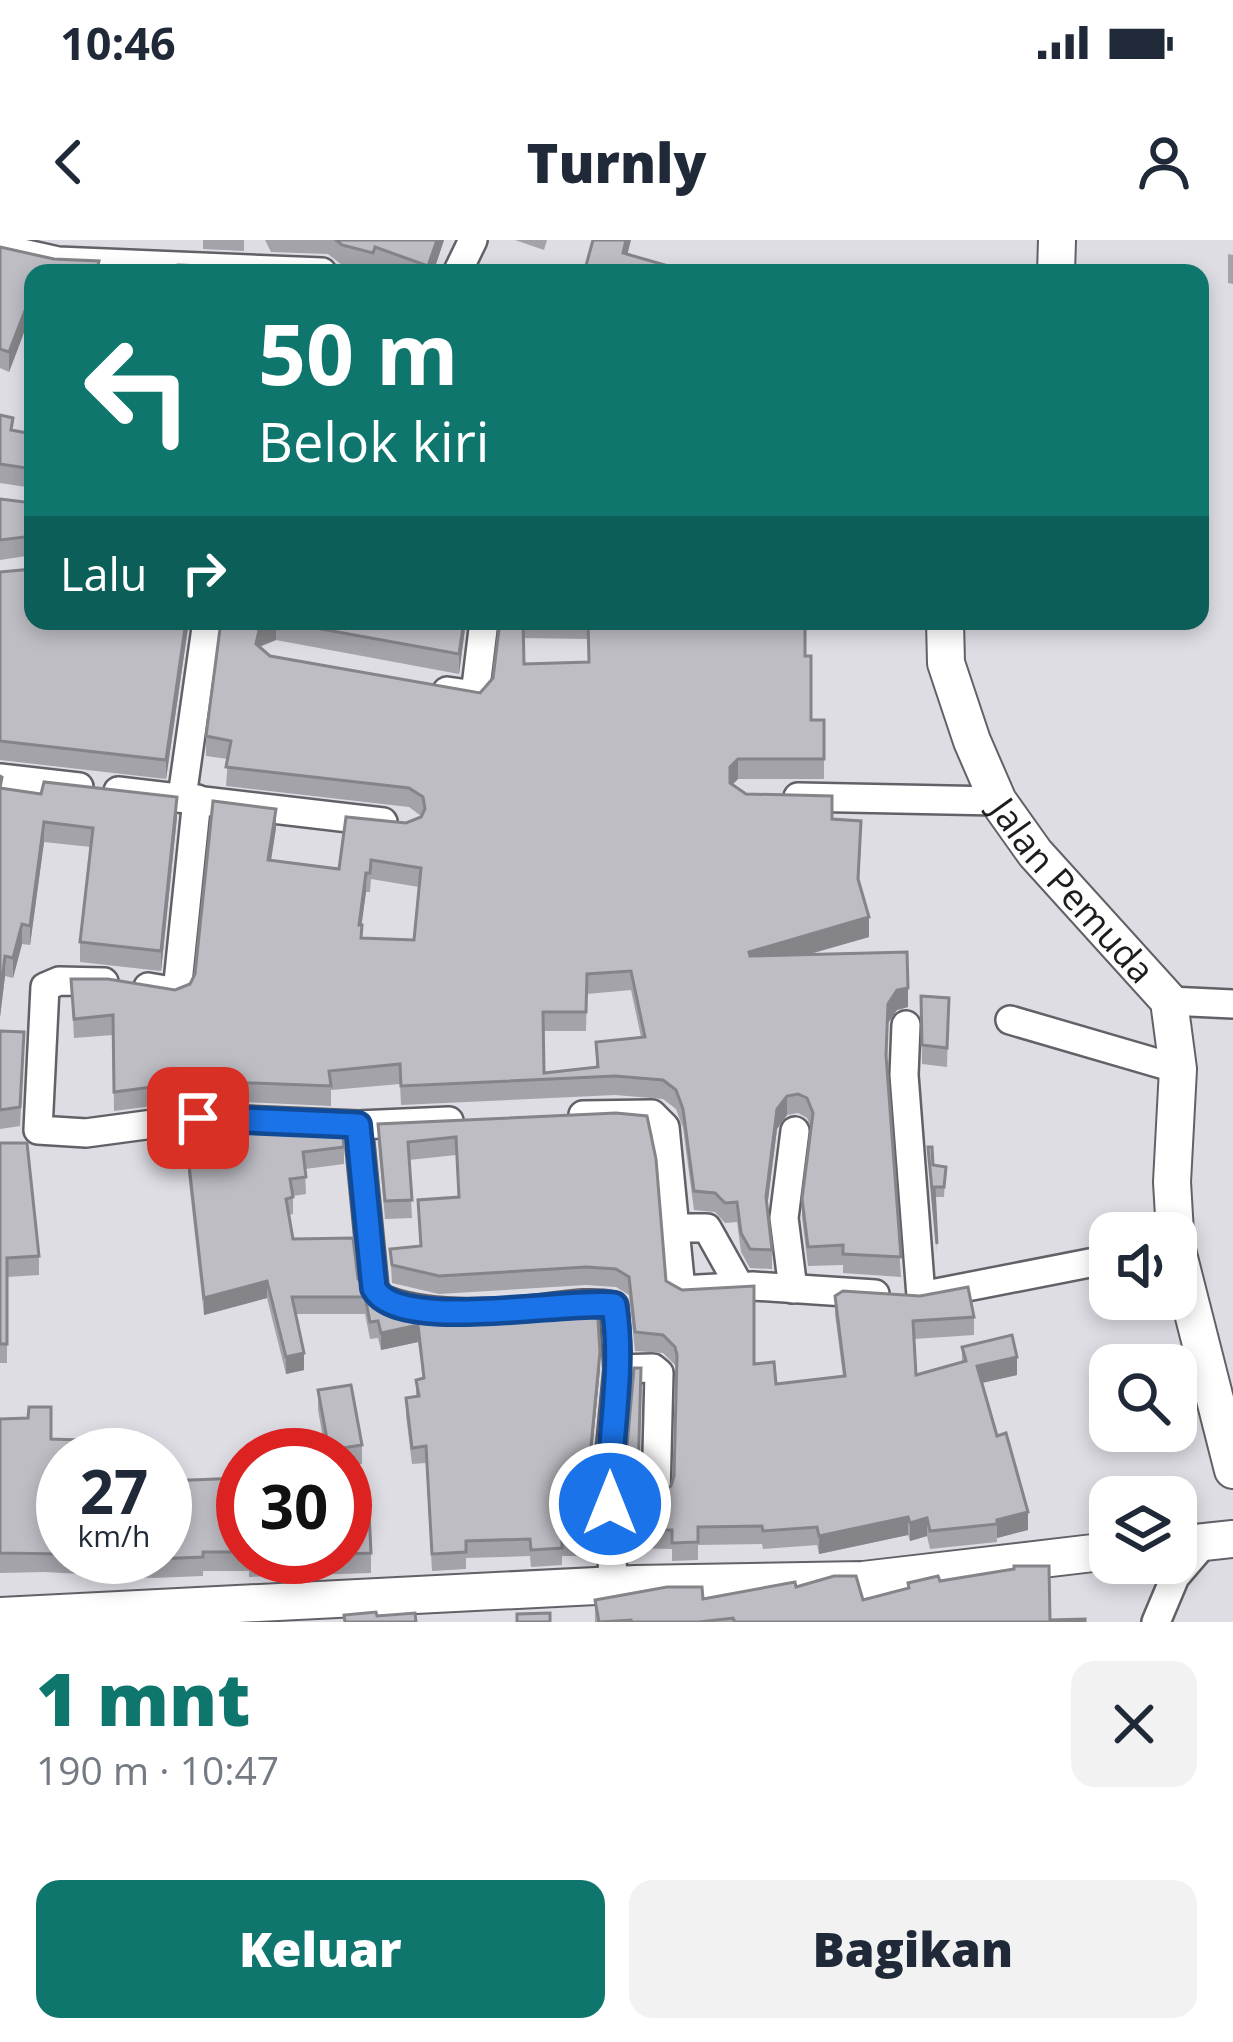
<!DOCTYPE html>
<html lang="id">
<head>
<meta charset="utf-8">
<style>
	:root { --surface:#fff; --page:#f2f2f3; --text:#1f2937; --muted:#747a83; --accent:#0f766e }
	body { margin:0; font-family:"Open Sans",sans-serif; background:var(--page); color:var(--text); height:100vh; display:flex; flex-direction:column; font-size:45px; white-space:nowrap }
	* { box-sizing:border-box; margin:0 }
	p { font-size:39px; color:var(--muted) }
	.icon { flex:none; width:66px; height:66px; fill:none; stroke:currentColor; stroke-width:2; stroke-linecap:round; stroke-linejoin:round }
	.map { position:relative; height:1382px; overflow:hidden }
	.panel { display:flex; flex-direction:column; background:var(--surface); flex:1 }
	.panel>* { flex:none }
	.guide { position:absolute; left:24px; top:24px; width:1185px; height:366px; border-radius:24px; box-shadow:0 6px 18px #0003; background:#0f766e; color:#fff; overflow:hidden }
	.tools { position:absolute; left:1089px; top:972px; display:grid; gap:24px }
	.tools a { display:grid; place-items:center; width:108px; height:108px; border-radius:24px; background:var(--surface); box-shadow:0 6px 18px #0003; font-size:60px }
	.speed { position:absolute; left:36px; top:1188px; display:flex; gap:24px; font-size:60px; font-weight:700; text-align:center }
	.speed>* { display:grid; place-content:center; width:156px; height:156px; border-radius:50%; background:var(--surface); box-shadow:0 6px 18px #0003; line-height:1 }
	.speed small { font-size:30px; font-weight:400 }
	.speed .limit { border:18px solid #d22; background:#fff; color:#111 }
	.pin { position:absolute; display:grid; place-items:center; width:102px; height:102px; color:#fff; margin:-51px; border-radius:24px; box-shadow:0 6px 18px #0006 }
	.me { position:absolute; width:132px; margin:-66px; rotate:0deg; stroke-linejoin:round; filter:drop-shadow(0 0 9px #0008) }
	.turn { display:flex; align-items:center; gap:42px; height:252px; padding:0 36px; font-size:54px }
	.turn .icon { width:156px; height:156px; stroke-width:2.5 }
	.turn b { display:block; font-size:84px; line-height:102px }
	.then { display:flex; align-items:center; height:114px; padding:0 36px; background:#0003; gap:24px; font-size:45px }
	.round { display:grid; place-items:center; flex:none; width:126px; height:126px; border-radius:24px; background:var(--page) }
	.overview { display:flex; align-items:center; justify-content:space-between; height:204px; padding:0 36px }
	h1 { font-size:72px; font-weight:800; line-height:90px; color:var(--accent) }
	.cta { display:flex; gap:24px; margin-top:auto; padding:24px 36px }
	.cta a { flex:1; height:138px; border-radius:24px; background:var(--accent); color:#fff; font-size:48px; font-weight:800; line-height:138px; text-align:center }
	.cta a+a { background:var(--page); color:var(--text) }
	.status { display:flex; justify-content:space-between; align-items:center; height:84px; padding:0 60px; background:var(--surface); direction:ltr }
	.status svg { height:33px; fill:currentColor }
	header { display:flex; justify-content:space-between; align-items:center; height:156px; padding:0 36px; background:var(--surface); font-size:54px; font-weight:800 }
	.map>svg:first-child { display:block }
	.lines { fill:none; stroke-linecap:round; stroke-linejoin:round }
	.street-casing { stroke:#626167; stroke-width:32 }
	.secondary-casing { stroke:#626167; stroke-width:40 }
	.street { stroke:#fff; stroke-width:27 }
	.secondary { stroke:#fff; stroke-width:36 }
	.wall { fill:#a3a3a9; fill-rule:evenodd }
	.shaded-wall { fill:#858489 }
	.building { fill:#bebdc4; stroke:#858489; stroke-width:3; fill-rule:evenodd }
	.route-casing { stroke:#114b97; stroke-width:30 }
	.route { stroke:#1a73e8; stroke-width:21 }
	.labels { text-anchor:middle; stroke-width:12; stroke-linejoin:round; paint-order:stroke }
	.street-label { font-size:36px; fill:#1d1d1f; stroke:#fff }
</style>
</head>
<body>
<div class="status"><b>10:46</b><svg viewBox="0 0 49 12"><path d="M0 12V9h3v3zM5 12V6h3v6zM10 12V3h3v9zM15 12V0h3v12zM26 1h20v11H26zM47 4h2v5h-2z"/></svg></div>
<header><svg class="icon" aria-label="back" viewBox="0 0 24 24"><path d="M15 5l-7 7 7 7"/></svg>Turnly<svg class="icon" aria-label="person" viewBox="0 0 24 24"><circle cx="12" cy="8" r="4"/><path d="M4 21q1-7 8-7t8 7"/></svg></header>
<div class="map">
<svg width="1233" height="1382" viewBox="0 0 1233 1382">
	<rect width="100%" height="100%" fill="#dedde4"/>
	<g class="lines">
		<defs>
			<g id="street">
				<polyline points="0,8 58,21 322,32"/>
				<polyline points="457,33 473,0"/>
				<polyline points="447,451 475,455 484,381"/>
				<polyline points="0,538 79,547"/>
				<polyline points="118,551 383,582"/>
				<polyline points="182,557 207,381"/>
				<polyline points="798,557 998,561"/>
				<path d="M104,742L59,741L45,747L38,890L86,893L198,878L358,885L374,1048L380,1058C422,1077 493,1074 539,1069C564,1066 590,1061 614,1066L618,1129L609,1223L613,1345"/>
				<polyline points="148,747 177,752 197,559"/>
				<polyline points="1169,761 1233,764"/>
				<polyline points="1010,780 1178,829"/>
				<polyline points="906,785 904,835 921,1056"/>
				<polyline points="583,875 652,874 665,887 681,1050 753,1046 875,1054"/>
				<polyline points="358,885 449,881"/>
				<polyline points="675,988 707,988 740,1047"/>
				<polyline points="793,1049 784,978 795,891"/>
				<polyline points="926,1055 1110,1019"/>
				<polyline points="618,1129 653,1128 659,1133 656,1254"/>
				<polyline points="1156,1382 1175,1337 1205,1302"/>
			</g>
			<g id="secondary">
				<polyline points="1056,33 1057,0"/>
				<path id="s1" d="M945,381L946,423L972,501L998,561L1035,613L1169,761L1178,829L1172,942L1175,993"/>
				<polyline points="1176,1006 1233,1230"/>
				<polyline points="1176,1305 1233,1299"/>
				<polyline points="0,1376 635,1344 863,1340 1110,1311"/>
			</g>
		</defs>
		<use href="#street" class="street-casing"/>
		<use href="#secondary" class="secondary-casing"/>
		<use href="#street" class="street"/>
		<use href="#secondary" class="secondary"/>
	</g>
	<g class="wall">
		<polygon points="203,0 244,0 244,11 203,9"/>
		<polygon points="265,0 444,0 433,33 390,33 375,28 373,33 370,33 342,25 328,14 271,12"/>
		<polygon points="515,0 547,0 544,10"/>
		<polygon points="0,7 33,33 33,83 28,82 9,132 0,128"/>
		<polygon points="1228,14 1233,15 1233,44 1228,43"/>
		<polygon points="0,175 13,190 33,194 33,248 0,243"/>
		<polygon points="0,259 33,263 33,315 0,320"/>
		<polygon points="0,332 189,381 166,539 0,520"/>
		<path d="M221,381H466L459,434L276,400L260,407L270,416L480,453L493,438L500,381H805V416L811,480H824V539H738L732,545L746,554L832,579L861,600L859,642L869,697L807,715L908,767L897,770L888,783L887,822L901,1037L843,1033V1025L808,1026L802,978V959L811,888L807,878L798,873L787,875L777,889L767,967L772,1010V1029L750,1028L741,1012L737,982L725,983L715,972L694,970L683,888L676,869L663,859L615,855L401,865L400,844L331,850V866L198,860L114,871L113,795L74,798L71,739L175,750L190,744L276,588L271,620L339,629L406,583L421,576L409,567L226,546L228,519L206,516V496ZM523,398L588,399L589,422L524,424ZM371,639L419,647L414,700L362,698L361,685L366,652H370ZM631,750L641,797L596,802V827L544,833V791H586L587,754Z"/>
		<polygon points="0,536 2,549 177,577 161,731 80,722 80,702 91,607 44,602 30,705 22,704 13,738 5,736 0,777"/>
		<polygon points="921,756 949,758 947,827 922,824"/>
		<polygon points="0,791 24,812 20,886 0,889"/>
		<polygon points="616,873 666,1041 776,1144 843,1136 835,1074 835,1056 974,1077 974,1095 914,1099 916,1135 962,1122 962,1107 1017,1135 982,1143 997,1196 1028,1290 997,1298 997,1302 930,1309 927,1296 910,1301 908,1295 819,1314 817,1305 763,1309 762,1304 698,1305 698,1320 672,1321 672,1309 630,1308 627,1206 639,1237 646,1251 657,1254 671,1246 674,1236 677,1132 675,1125 663,1113 635,1111 629,1055 616,1047 586,1045 439,1054 392,1043 390,1009 420,1006 418,960 458,957 456,915 409,920 412,978 385,979 378,902 378,884"/>
		<polygon points="188,881 344,907 344,924 305,929 306,954 293,956 293,974 289,975 293,999 358,1039 373,1057 600,1129 591,1219 594,1316 562,1316 562,1325 531,1327 530,1316 466,1318 466,1329 432,1331 426,1223 412,1224 406,1175 406,1158 416,1157 416,1140 423,1138 418,1102 381,1110 378,1098 370,1099 365,1074 296,1074 304,1130 286,1134 267,1058 204,1075 188,933"/>
		<polygon points="0,903 39,1016 39,1035 7,1037 7,1123 0,1123"/>
		<polygon points="928,917 933,925 946,927 944,957 934,957 937,1014"/>
		<polygon points="318,1150 362,1205 362,1224 345,1227 345,1215 326,1215 318,1170"/>
		<polygon points="0,1179 51,1199 63,1215 63,1317 165,1317 242,1238 243,1226 243,1317 345,1317 345,1252 371,1313 371,1333 249,1337 249,1331 203,1331 203,1336 154,1338 45,1332 0,1333"/>
		<polygon points="940,1341 1050,1380 1085,1382 595,1382 595,1360 703,1359 796,1347 863,1360 908,1349 908,1343"/>
	</g>
	<g class="shaded-wall">
		<polygon points="437,0 444,0 433,33 428,33 428,26"/>
		<polygon points="626,0 631,0 623,32 623,13"/>
		<polygon points="28,63 28,82 9,132 9,112"/>
		<polygon points="186,381 189,381 166,539 166,520"/>
		<polygon points="276,381 276,400 260,406 256,423 256,404 260,386"/>
		<polygon points="464,381 466,381 459,434 459,414"/>
		<polygon points="738,519 738,539 730,547 730,527"/>
		<polygon points="177,557 177,577 161,731 161,711"/>
		<polygon points="276,569 276,588 268,639 268,620"/>
		<polygon points="44,582 44,602 30,705 30,686"/>
		<polygon points="366,633 366,652 359,704 359,685"/>
		<polygon points="869,677 869,697 749,731 749,712"/>
		<polygon points="22,684 22,704 13,738 13,718"/>
		<polygon points="5,716 5,736 0,777 0,758"/>
		<polygon points="908,748 908,767 897,770 888,783 888,764 897,750"/>
		<polygon points="787,856 787,875 777,889 766,976 766,957 777,869"/>
		<polygon points="267,1041 267,1058 204,1075 204,1058"/>
		<polygon points="418,1085 418,1102 381,1110 381,1093"/>
		<polygon points="600,1112 600,1129 591,1223 591,1206"/>
		<polygon points="304,1113 304,1130 286,1134 286,1117"/>
		<polygon points="1017,1117 1017,1135 977,1144 977,1126"/>
		<polygon points="1028,1272 1028,1290 997,1298 997,1280"/>
		<polygon points="908,1277 908,1295 819,1314 819,1296"/>
		<polygon points="927,1278 927,1296 910,1301 910,1283"/>
	</g>
	<g class="building">
		<polygon points="336,0 437,0 428,26 375,7 373,13 342,5"/>
		<polygon points="593,0 626,0 623,13 682,30 682,33 584,33"/>
		<polygon points="0,7 54,19 99,21 96,33 100,33 33,33 33,64 28,63 9,112 0,109"/>
		<polygon points="178,25 255,28 256,33 177,33"/>
		<polygon points="288,29 330,29 330,33 290,33"/>
		<polygon points="0,175 13,178 11,190 33,194 31,214 33,215 33,229 0,224"/>
		<polygon points="0,259 33,263 33,296 0,300"/>
		<polygon points="33,329 33,381 186,381 166,520 0,501 0,332"/>
		<path d="M221,381H276L260,386L256,404L270,416L480,453L493,438L500,381H523L524,424L589,422L588,381H805V416H811V480H824V519H738L730,527V543L746,554L832,556V579L861,581L858,639L869,677L749,712L750,716L907,712L908,748L897,750L888,764L886,815L901,1017L843,1014V1005L808,1007L802,959L813,873L807,858L798,854L787,856L777,869L766,957L772,1010L750,1009L741,993L737,962L725,963L715,953L694,951L683,869L676,850L663,840L615,836L401,846L400,824L329,831L331,846L198,841L114,852L113,775L74,779L71,739H108L175,750L190,744L195,734L213,561L276,569L268,620L339,629L346,577L406,583L421,577L425,569L423,557L409,548L226,527L231,501L206,496ZM371,620L421,628L414,700L361,698L362,685H359L366,633H370ZM631,731L645,797L596,802L598,827L544,833L543,772H586L587,734Z"/>
		<polygon points="277,381 464,381 459,414"/>
		<polygon points="0,536 2,537 0,548 41,554 44,542 177,557 161,711 80,702 93,588 44,582 30,686 22,684 13,718 5,716 0,758"/>
		<polygon points="921,756 949,758 947,808 922,805"/>
		<polygon points="0,791 24,792 20,867 0,870"/>
		<polygon points="616,873 647,876 656,919 666,1041 682,1050 754,1046 754,1124 774,1122 776,1144 845,1136 835,1056 843,1051 920,1056 968,1047 974,1077 913,1081 916,1135 966,1121 962,1107 1012,1095 1017,1117 977,1126 997,1196 1006,1193 1028,1272 997,1280 997,1284 930,1291 927,1278 910,1283 908,1277 819,1296 817,1287 763,1291 762,1286 698,1287 698,1302 672,1303 672,1290 630,1290 627,1206 634,1128 641,1128 638,1237 646,1251 657,1254 671,1246 674,1236 677,1115 675,1107 663,1095 635,1092 629,1037 616,1029 586,1027 439,1036 392,1025 390,1009 421,1006 418,960 459,957 456,897 408,902 412,960 385,961 378,884"/>
		<polygon points="188,881 342,885 344,907 303,912 306,937 290,939 293,957 286,959 293,999 353,998 358,1039 373,1057 437,1073 597,1065 600,1112 591,1206 594,1299 562,1299 562,1308 531,1310 530,1299 466,1301 466,1312 432,1314 426,1206 412,1208 406,1158 419,1156 416,1140 424,1138 418,1085 381,1093 378,1081 370,1082 365,1057 292,1057 304,1113 286,1117 267,1041 204,1058 188,916"/>
		<polygon points="0,903 27,903 39,1016 7,1018 7,1104 0,1104"/>
		<polygon points="928,907 932,907 933,925 946,927 944,947 934,947 937,1004"/>
		<polygon points="351,1145 362,1205 329,1210 318,1150"/>
		<polygon points="29,1167 51,1167 51,1199 109,1201 109,1215 63,1215 63,1314 0,1313 0,1179 28,1178"/>
		<polygon points="295,1211 319,1214 318,1215 295,1215"/>
		<polygon points="242,1226 243,1312 203,1312 203,1317 154,1319 116,1317 165,1317 165,1241 242,1238"/>
		<polygon points="368,1251 371,1313 345,1314 345,1252"/>
		<polygon points="1014,1326 1049,1326 1050,1380 1085,1379 1085,1382 735,1382 733,1378 699,1382 631,1382 631,1380 599,1382 595,1360 667,1347 702,1347 703,1359 795,1342 796,1347 834,1336 856,1336 863,1360 909,1348 908,1343 938,1336 940,1341 1014,1329"/>
		<polygon points="376,1372 377,1376 415,1373 416,1382 345,1382 344,1375"/>
		<polygon points="550,1373 550,1382 517,1382 517,1374"/>
	</g>
	<g class="lines">
		<defs>
			<path id="route" d="M198,878L358,885L374,1048C397,1094 568,1059 614,1065C625,1131 608,1198 610,1264"/>
		</defs>
		<use href="#route" class="route-casing"/>
		<use href="#route" class="route"/>
	</g>
	<g class="labels">
		<g class="street-label">
			<text dy="13" stroke="none"><textPath href="#s1" startOffset="306">Jalan Pemuda</textPath></text>
		</g>
	</g>
</svg>
<div class="tools">
<a><svg class="icon" aria-label="sound" viewBox="0 0 24 24"><path d="M4 9h4l5-4v14l-5-4H4zM17 9q2 3 0 6"/></svg></a>
<a><svg class="icon" aria-label="search" viewBox="0 0 24 24"><circle cx="10" cy="10" r="6"/><path d="M15 15l6 6"/></svg></a>
<a><svg class="icon" aria-label="layers" viewBox="0 0 24 24"><path d="M12 4l9 5-9 5-9-5zM3 14l9 5 9-5"/></svg></a>
</div>
<div class="speed"><div>27<small>km/h</small></div><div class="limit">30</div></div>
<div class="pin" style="left:198px;top:878px;background:#d93025"><svg class="icon" aria-label="arrive" viewBox="0 0 24 24"><path d="M6 21V4h12l-3 4 3 4H6"/></svg></div>
<svg class="me" style="left:610px;top:1264px" viewBox="-20 -20 40 40"><circle r="17" fill="#1a73e8" stroke="#fff" stroke-width="3"/><path d="M0-11L8 9 0 5-8 9z" fill="#fff"/></svg>
<div class="guide">
<div class="turn"><svg class="icon" aria-label="left" viewBox="0 0 24 24"><path d="M17 20v-9H6M10 6l-5 5 5 5"/></svg><div><b>50 m</b>Belok kiri</div></div>
<div class="then">Lalu<svg class="icon" aria-label="right" viewBox="0 0 24 24"><path d="M7 20v-9h11M14 6l5 5-5 5"/></svg></div>
</div>
</div>
<section class="panel">
<div class="overview"><div><h1>1 mnt</h1><p>190 m · 10:47</p></div><a class="round"><svg class="icon" aria-label="close" viewBox="0 0 24 24"><path d="M6 6l12 12M18 6L6 18"/></svg></a></div>
<div class="cta"><a>Keluar</a><a>Bagikan</a></div>
</section>
</body>
</html>
